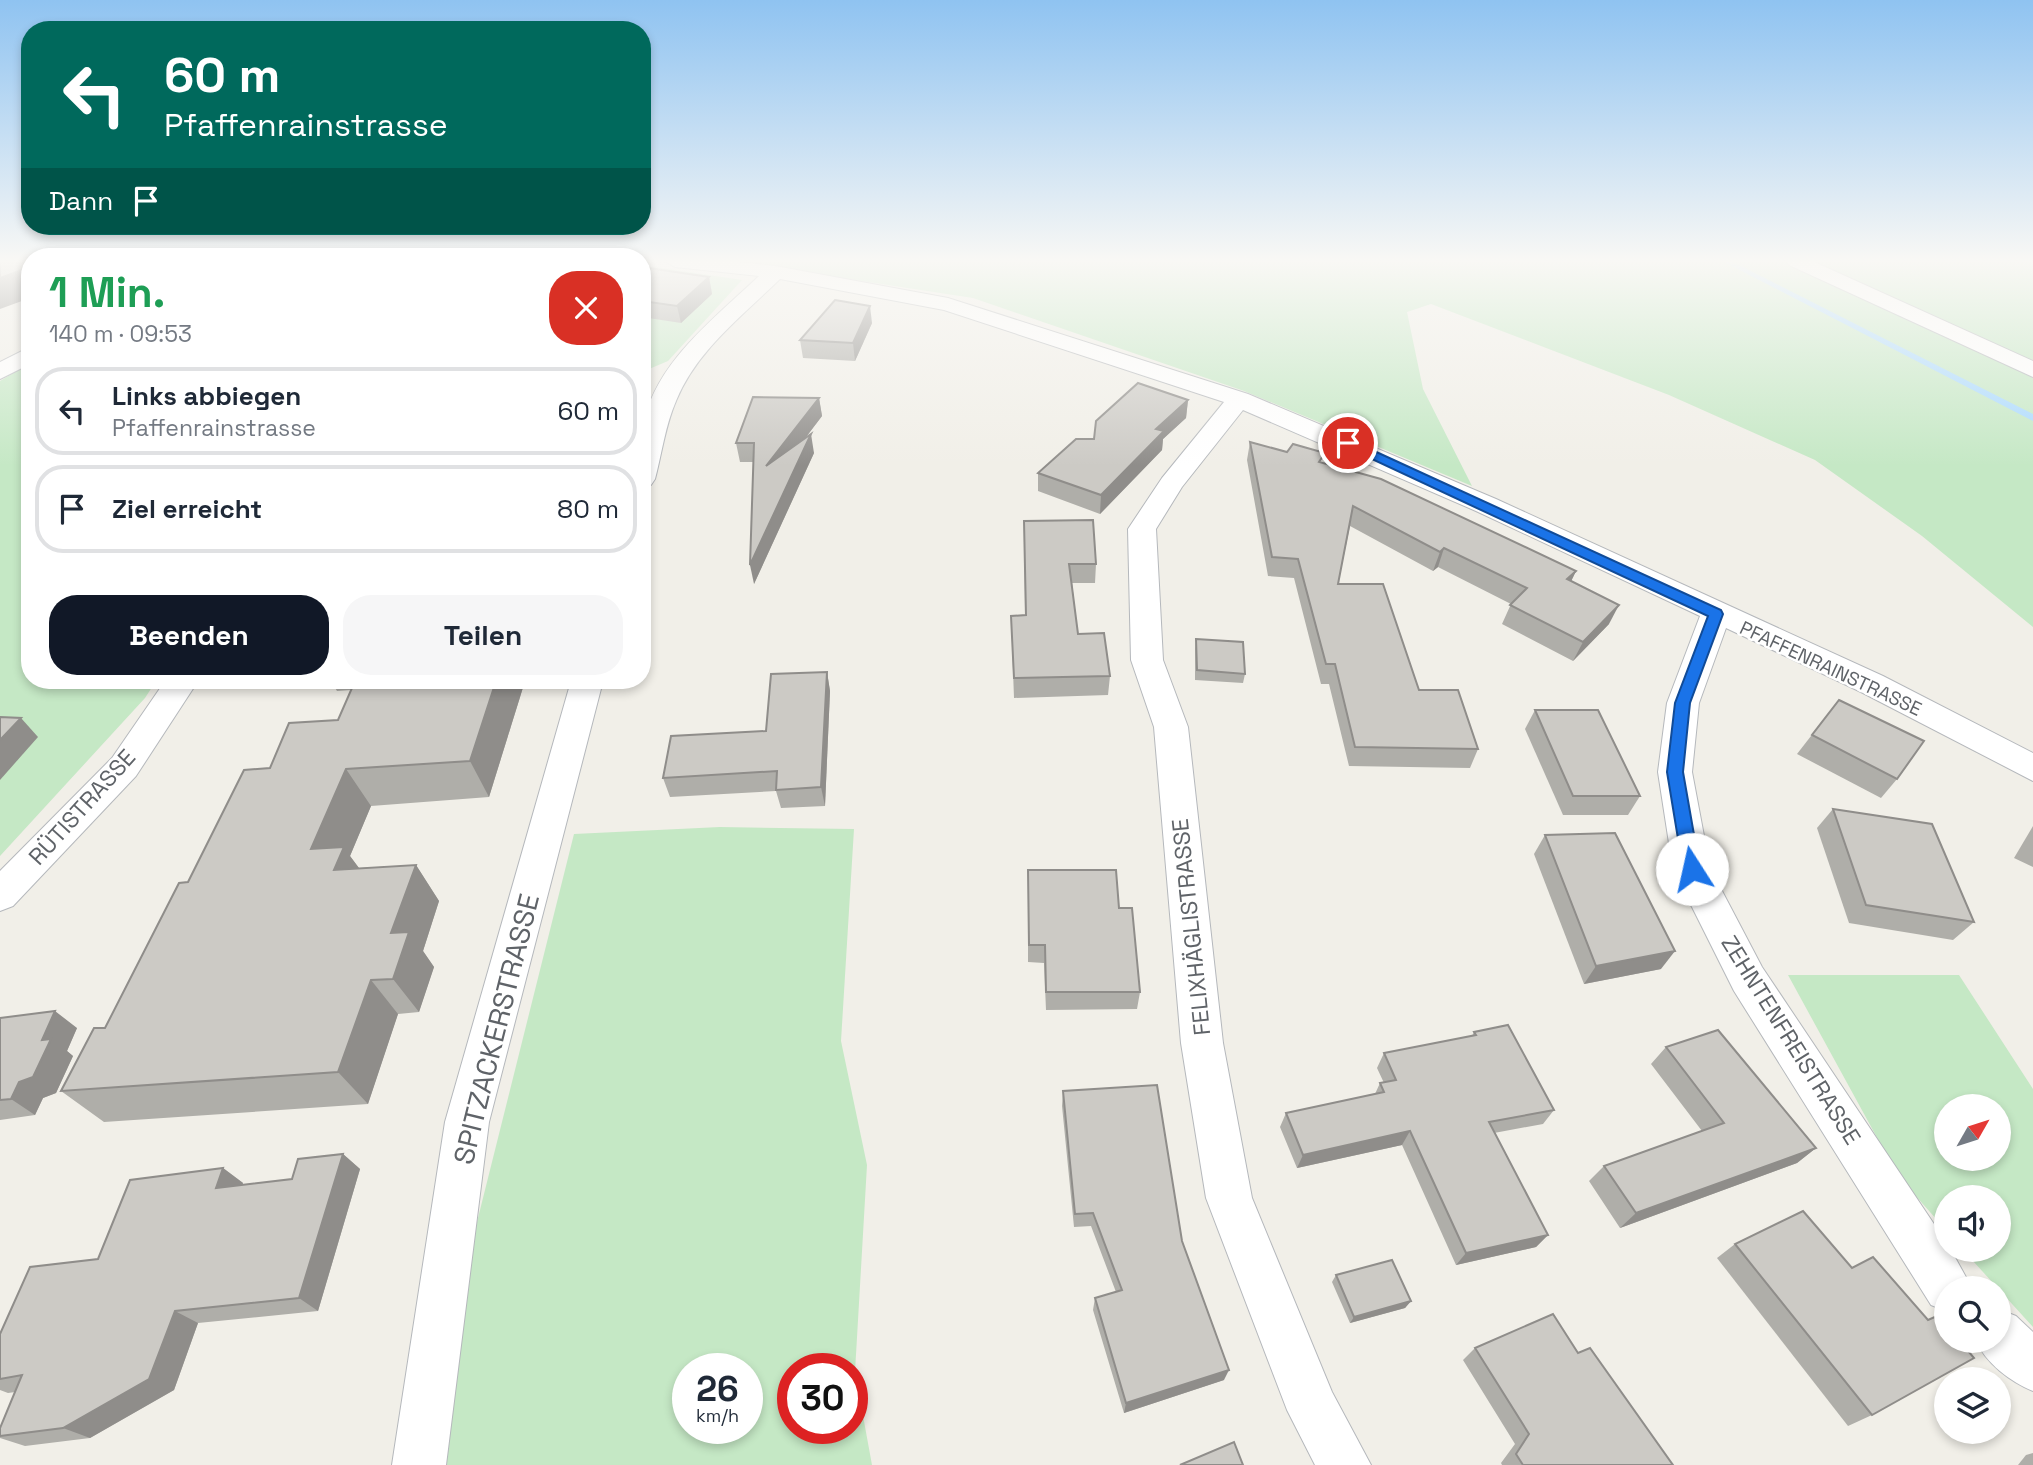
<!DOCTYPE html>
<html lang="de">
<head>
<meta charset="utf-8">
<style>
	:root { --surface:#fff; --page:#f6f6f7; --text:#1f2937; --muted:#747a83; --line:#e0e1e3; --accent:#111827 }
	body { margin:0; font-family:"Space Grotesk",sans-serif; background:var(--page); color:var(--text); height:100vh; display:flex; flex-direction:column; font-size:26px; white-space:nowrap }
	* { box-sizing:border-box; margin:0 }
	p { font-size:23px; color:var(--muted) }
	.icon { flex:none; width:38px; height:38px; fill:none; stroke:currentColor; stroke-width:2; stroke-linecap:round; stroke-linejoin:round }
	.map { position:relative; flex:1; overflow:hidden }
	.panel { position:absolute; left:21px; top:248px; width:630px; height:441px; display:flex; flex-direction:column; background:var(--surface); border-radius:28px; box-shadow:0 4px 10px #0003 }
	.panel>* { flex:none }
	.hud { position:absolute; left:21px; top:21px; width:630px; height:214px; border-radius:28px; box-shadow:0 4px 10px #0003; background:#00695c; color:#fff; overflow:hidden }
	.needle { width:46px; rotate:51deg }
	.buttons { position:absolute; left:1934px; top:1094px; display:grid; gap:14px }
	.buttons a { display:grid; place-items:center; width:77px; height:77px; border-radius:50%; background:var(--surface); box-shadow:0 4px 10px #0003; font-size:35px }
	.speed { position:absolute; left:672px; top:1353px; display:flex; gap:14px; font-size:35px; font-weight:700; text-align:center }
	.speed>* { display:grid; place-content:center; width:91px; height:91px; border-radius:50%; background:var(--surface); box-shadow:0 4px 10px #0003; line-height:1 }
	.speed small { font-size:18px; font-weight:400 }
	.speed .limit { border:10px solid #d22; background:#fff; color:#111 }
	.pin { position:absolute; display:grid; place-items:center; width:60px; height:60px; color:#fff; margin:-30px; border:4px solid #fff; border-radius:50%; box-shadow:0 2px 7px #0007 }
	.me { position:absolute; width:77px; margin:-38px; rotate:350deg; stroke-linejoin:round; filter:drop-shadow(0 0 5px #0008) }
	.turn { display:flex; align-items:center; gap:24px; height:147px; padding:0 28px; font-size:32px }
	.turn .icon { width:91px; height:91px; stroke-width:2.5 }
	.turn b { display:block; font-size:49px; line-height:60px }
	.then { display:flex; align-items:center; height:66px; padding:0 28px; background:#0003; gap:14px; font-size:26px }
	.round { display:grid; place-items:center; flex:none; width:74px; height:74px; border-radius:28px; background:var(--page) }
	.summary { display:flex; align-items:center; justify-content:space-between; height:119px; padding:0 28px }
	h1 { font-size:42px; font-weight:700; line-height:52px; color:#1e9e55 }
	.action { display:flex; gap:14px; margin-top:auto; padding:14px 28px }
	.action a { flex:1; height:80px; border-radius:28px; background:var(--accent); color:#fff; font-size:28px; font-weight:700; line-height:80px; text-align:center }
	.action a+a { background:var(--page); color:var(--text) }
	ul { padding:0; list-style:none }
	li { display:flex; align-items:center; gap:21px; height:88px; margin:0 14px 10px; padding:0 14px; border:4px solid var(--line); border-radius:28px }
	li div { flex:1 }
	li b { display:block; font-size:26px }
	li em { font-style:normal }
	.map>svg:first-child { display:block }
	.green { fill:#c5e8c5; fill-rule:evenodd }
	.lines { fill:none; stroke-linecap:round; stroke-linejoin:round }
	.stream { fill:#aadaff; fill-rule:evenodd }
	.street-casing { stroke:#b5b8bc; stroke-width:2 }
	.street { fill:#fff; fill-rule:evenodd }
	.wall { fill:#afaea9 }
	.shaded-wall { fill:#8f8d8a }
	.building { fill:#cccac5; stroke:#8f8d8a; stroke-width:2 }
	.route { fill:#1a73e8; stroke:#114b97; stroke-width:2 }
	.labels { text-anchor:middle; stroke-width:5; stroke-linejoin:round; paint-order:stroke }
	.far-street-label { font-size:19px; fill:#5f6368; stroke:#fff }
	.street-label { font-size:23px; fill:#5f6368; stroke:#fff }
	.near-street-label { font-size:28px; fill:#5f6368; stroke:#fff }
</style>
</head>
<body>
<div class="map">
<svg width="2033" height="1465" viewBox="0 0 2033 1465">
	<rect width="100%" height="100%" fill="#f1efe8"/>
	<g class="green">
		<polygon points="730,261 2033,261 2033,627 1922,536 1815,460 1669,395 1431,304 1407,312 1423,389 1472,486 1244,391 973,298"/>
		<polygon points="642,265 742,280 668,361 642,372"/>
		<polygon points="30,363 30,681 156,681 145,698 0,856 0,381"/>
		<path d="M720,827L854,829L841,1041L867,1165L855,1372L872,1465H441L456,1306L574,834ZM688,1368H747V1428H688ZM793,1368H852V1428H793Z"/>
		<path d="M1788,975H1959L2033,1089V1327L1963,1250H1998V1197H1946V1230L1898,1176ZM1946,1106H1998V1158H1946Z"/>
	</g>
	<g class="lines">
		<polygon class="stream" points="1722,261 1731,261 2033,414 2033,421"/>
		<defs>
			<g id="street">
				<path d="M665,261H729L775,266L948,298L1248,394L1496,499L1883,676L2033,753V781L1861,692L1726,628L1699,703L1692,772L1710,868L1762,967L1946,1242V1250H1951L1972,1288H1946V1311L1931,1305L1734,991L1673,869L1658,772L1667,703L1700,616L1476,511L1243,410L1182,487L1156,529L1163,660L1188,727L1223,1043L1252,1198L1332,1392L1371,1465H1315L1287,1410L1206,1198L1181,1043L1154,727L1131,660L1128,529L1162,478L1224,402L944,310L780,279C742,316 696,351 676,401C665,426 662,453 655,479L651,485L642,487C642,468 639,446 643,428C653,364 715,318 759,276L675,267Z"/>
				<polygon points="1786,261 1812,261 2033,361 2033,377 1789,265"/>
				<polygon points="30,347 30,364 0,379 0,362"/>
				<polygon points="165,681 198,681 136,776 13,906 0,911 0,871 112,758"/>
				<polygon points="571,681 603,681 489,1122 446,1465 392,1465 445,1122"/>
				<path d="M1998,1309L2016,1316L2033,1332V1391C2011,1382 1985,1363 1976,1340H1998Z"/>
			</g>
		</defs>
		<use href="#street" class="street-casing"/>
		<use href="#street" class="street"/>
	</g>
	<g class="wall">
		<polygon points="642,267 709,277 712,294 681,323 642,317"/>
		<polygon points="872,323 855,361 803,358 800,340"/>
		<polygon points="819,398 822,416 805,438 814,453 754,584 753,462 740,462 736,443"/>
		<polygon points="1188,400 1186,418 1163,439 1162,450 1100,514 1038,491 1038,473"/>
		<polygon points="1250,442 1322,463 1576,571 1571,581 1609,624 1573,661 1502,624 1511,604 1438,567 1433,571 1350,526 1338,584 1419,690 1478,749 1470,768 1349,766 1329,684 1321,684 1294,578 1268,576 1247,460"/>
		<polygon points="1024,521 1096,564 1095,583 1072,583 1078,634 1110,676 1108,695 1014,698 1011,616 1025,615"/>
		<polygon points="1196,639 1245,674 1243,683 1195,680 1195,649"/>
		<polygon points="827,672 830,691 825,806 781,808 776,791 670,797 663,778 766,731"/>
		<polygon points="331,681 525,681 489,797 371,806 350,856 359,868 416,865 439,901 423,951 434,967 419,1012 398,1014 368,1104 104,1122 61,1091 105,1028 188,882 270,768 338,720 351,690 337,691"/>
		<polygon points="1839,700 1897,779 1881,798 1797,754"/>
		<polygon points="1535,710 1640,796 1628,815 1563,815 1525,729"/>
		<polygon points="1833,809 1974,922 1953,940 1849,923 1817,828"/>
		<polygon points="2033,826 2033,867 2014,858"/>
		<polygon points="1545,835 1661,969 1584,984 1534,854"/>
		<polygon points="1028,870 1119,908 1140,992 1137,1009 1046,1010 1044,963 1028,962"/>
		<polygon points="0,1018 77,1028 67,1051 73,1056 56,1093 43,1098 35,1115 0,1120"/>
		<polygon points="1474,1032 1554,1110 1543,1124 1494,1133 1548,1235 1536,1247 1456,1265 1402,1145 1297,1168 1280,1127 1286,1113 1375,1094 1380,1083 1384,1083 1377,1068 1384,1053 1472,1036"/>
		<polygon points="1666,1047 1816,1148 1797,1163 1620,1228 1589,1181 1604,1166 1702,1131 1651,1064"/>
		<polygon points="1063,1091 1182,1241 1224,1380 1124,1413 1093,1310 1095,1298 1116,1292 1091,1226 1074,1227 1062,1106"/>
		<polygon points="343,1154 360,1169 318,1311 198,1323 174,1390 90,1438 25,1446 0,1438 0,1428 15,1392 8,1393 0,1390 0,1334 98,1259 223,1168 243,1183 242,1185 292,1179"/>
		<polygon points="1735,1244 1852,1268 1928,1320 1872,1415 1848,1426 1717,1258"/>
		<polygon points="1336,1275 1411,1301 1405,1308 1350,1323 1332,1282"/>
		<polygon points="1475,1348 1578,1353 1673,1465 1502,1465 1501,1463 1515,1444 1463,1360"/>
		<polygon points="2033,1453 2033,1465 2018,1465 2026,1455"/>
	</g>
	<g class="shaded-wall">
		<polygon points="30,267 30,298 0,309 0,278"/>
		<polygon points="709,277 712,294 681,323 677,306"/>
		<polygon points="870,306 872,323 855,361 853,343"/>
		<polygon points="819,398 822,416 770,485 766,466"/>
		<polygon points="1188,400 1186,418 1163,439 1162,450 1100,514 1101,495 1156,429"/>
		<polygon points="811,434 814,453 754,584 750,565"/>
		<polygon points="1444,548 1438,567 1433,571 1440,552"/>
		<polygon points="1576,571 1567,590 1567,579"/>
		<polygon points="1619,605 1609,624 1573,661 1583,642"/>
		<polygon points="827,672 830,691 825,806 821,787"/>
		<polygon points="496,681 525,681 489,797 470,761"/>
		<polygon points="21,718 38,737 0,780 0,740"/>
		<polygon points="346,769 371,806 350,856 370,883 361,905 311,849"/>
		<polygon points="416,865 439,901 423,951 434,967 419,1012 393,979 391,933"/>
		<polygon points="1675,951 1661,969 1584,984 1596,966"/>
		<polygon points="371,980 398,1014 368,1104 338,1072"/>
		<polygon points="55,1011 77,1028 67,1051 73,1056 56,1093 43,1098 35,1115 11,1099 42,1040"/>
		<polygon points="1410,1131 1402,1145 1297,1168 1303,1155"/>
		<polygon points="1816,1148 1797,1163 1620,1228 1636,1213"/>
		<polygon points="343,1154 360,1169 318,1311 299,1298"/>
		<polygon points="223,1168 243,1183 236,1203 216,1188"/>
		<polygon points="1548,1235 1536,1247 1456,1265 1466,1253"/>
		<polygon points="1411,1301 1405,1308 1350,1323 1354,1317"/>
		<polygon points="175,1311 198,1323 174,1390 90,1438 63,1428"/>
		<polygon points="1229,1370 1224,1380 1124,1413 1126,1403"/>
	</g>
	<g class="building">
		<polygon points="0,261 30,261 30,267 0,278"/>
		<polygon points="642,267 709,277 677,306 642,301"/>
		<polygon points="835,300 870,306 853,343 800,340"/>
		<polygon points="1138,383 1188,400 1156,429 1164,431 1101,495 1038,473 1076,439 1094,439 1096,421"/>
		<polygon points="753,397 819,398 766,466 811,434 750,565 754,443 736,443"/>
		<polygon points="1250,442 1287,452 1293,444 1325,453 1319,462 1381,479 1576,571 1567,579 1619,605 1583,642 1510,605 1527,588 1444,548 1440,552 1353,506 1338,584 1383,584 1419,690 1458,690 1478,749 1355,747 1335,664 1326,664 1298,559 1272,557"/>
		<polygon points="1093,520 1096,564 1069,564 1078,634 1104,633 1110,676 1014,678 1011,616 1026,615 1024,521"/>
		<polygon points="1196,639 1243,642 1245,674 1197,670"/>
		<polygon points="827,672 821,787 776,790 777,771 663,778 671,736 766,731 771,674"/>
		<polygon points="355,681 496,681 470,761 346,769 311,849 344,847 334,870 416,865 391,933 409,932 393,979 371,980 338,1072 61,1091 94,1028 105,1028 179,883 188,882 244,770 270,768 289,723 338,720"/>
		<polygon points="1839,700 1924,741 1897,779 1812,735"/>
		<polygon points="1535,710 1598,710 1640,796 1573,796"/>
		<polygon points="0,717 21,718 0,740"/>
		<polygon points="1833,809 1932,824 1974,922 1866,905"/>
		<polygon points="1615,833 1675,951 1596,966 1545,835"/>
		<polygon points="1028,870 1116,870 1119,908 1132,908 1140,992 1046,992 1045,945 1029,945"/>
		<polygon points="55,1011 42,1040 51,1039 33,1077 19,1082 11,1099 0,1100 0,1018"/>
		<polygon points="1508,1025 1554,1110 1489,1122 1548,1235 1466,1253 1410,1131 1303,1155 1286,1113 1384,1092 1380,1083 1396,1080 1384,1053 1476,1035 1474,1032"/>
		<polygon points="1718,1030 1816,1148 1636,1213 1604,1166 1724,1123 1666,1047"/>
		<polygon points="1157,1085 1182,1241 1229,1370 1126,1403 1095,1298 1122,1290 1093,1213 1075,1214 1063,1091"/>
		<polygon points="343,1154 299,1298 175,1311 149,1379 63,1428 0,1436 0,1428 22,1375 0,1379 0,1334 30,1267 98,1259 130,1180 223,1168 216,1188 292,1179 298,1159"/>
		<polygon points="1803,1211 1852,1268 1873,1257 1928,1320 1937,1316 1946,1326 1946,1340 1959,1340 1974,1358 1872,1415 1735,1244"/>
		<polygon points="1392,1260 1411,1301 1354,1317 1336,1275"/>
		<polygon points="1553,1314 1578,1353 1590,1348 1673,1465 1523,1465 1516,1454 1529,1434 1475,1348"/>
		<polygon points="1234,1442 1243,1465 1180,1465"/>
	</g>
	<linearGradient id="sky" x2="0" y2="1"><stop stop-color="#8fc3f1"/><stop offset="0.56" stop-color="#f9f8f5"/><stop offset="1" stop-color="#f9f8f5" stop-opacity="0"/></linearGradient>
	<rect width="2033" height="466" fill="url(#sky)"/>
	<polygon class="route" points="1348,439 1721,610 1723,614 1690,703 1683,772 1700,869 1698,874 1692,876 1683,869 1667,772 1675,703 1708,616 1344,446 1342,443"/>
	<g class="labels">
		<g class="far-street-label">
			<text transform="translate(1831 668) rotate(25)" y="7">PFAFFENRAINSTRASSE</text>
		</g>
		<g class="street-label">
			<text transform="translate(82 807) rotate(-48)" y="8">RÜTISTRASSE</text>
			<text transform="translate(1191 927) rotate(-96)" y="8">FELIXHÄGLISTRASSE</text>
			<text transform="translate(1791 1040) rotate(58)" y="8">ZEHNTENFREISTRASSE</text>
		</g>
		<g class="near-street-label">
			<text transform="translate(496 1029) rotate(-76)" y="10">SPITZACKERSTRASSE</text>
		</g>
	</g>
</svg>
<div class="buttons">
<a><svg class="needle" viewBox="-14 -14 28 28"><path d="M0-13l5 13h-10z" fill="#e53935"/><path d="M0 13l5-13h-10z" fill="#747a83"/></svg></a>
<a><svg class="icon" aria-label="sound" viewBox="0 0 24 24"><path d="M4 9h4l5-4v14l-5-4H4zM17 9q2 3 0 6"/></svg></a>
<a><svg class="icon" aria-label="search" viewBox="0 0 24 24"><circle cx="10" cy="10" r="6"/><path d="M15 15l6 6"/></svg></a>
<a><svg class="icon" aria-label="layers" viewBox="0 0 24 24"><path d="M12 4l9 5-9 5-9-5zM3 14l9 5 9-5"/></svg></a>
</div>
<div class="speed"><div>26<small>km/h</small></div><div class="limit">30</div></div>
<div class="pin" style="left:1348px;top:443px;background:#d93025"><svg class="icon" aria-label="arrive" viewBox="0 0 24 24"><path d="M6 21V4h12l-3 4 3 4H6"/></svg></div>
<svg class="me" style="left:1692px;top:869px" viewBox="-20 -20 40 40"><circle r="19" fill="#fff"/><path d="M0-13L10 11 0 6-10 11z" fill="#1a73e8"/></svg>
<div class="hud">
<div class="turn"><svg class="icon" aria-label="left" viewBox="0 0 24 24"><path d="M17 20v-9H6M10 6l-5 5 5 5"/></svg><div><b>60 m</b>Pfaffenrainstrasse</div></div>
<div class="then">Dann<svg class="icon" aria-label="arrive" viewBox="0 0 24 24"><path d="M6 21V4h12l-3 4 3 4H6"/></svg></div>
</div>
<section class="panel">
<div class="summary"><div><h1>1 Min.</h1><p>140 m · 09:53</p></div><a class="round" style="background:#d93025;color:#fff"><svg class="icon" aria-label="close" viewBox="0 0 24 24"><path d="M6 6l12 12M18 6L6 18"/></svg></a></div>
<ul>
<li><svg class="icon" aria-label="left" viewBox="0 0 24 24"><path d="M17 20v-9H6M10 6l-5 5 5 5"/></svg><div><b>Links abbiegen</b><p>Pfaffenrainstrasse</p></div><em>60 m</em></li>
<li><svg class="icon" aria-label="arrive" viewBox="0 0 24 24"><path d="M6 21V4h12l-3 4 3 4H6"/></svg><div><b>Ziel erreicht</b></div><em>80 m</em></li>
</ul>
<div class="action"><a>Beenden</a><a>Teilen</a></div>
</section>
</div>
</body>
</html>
